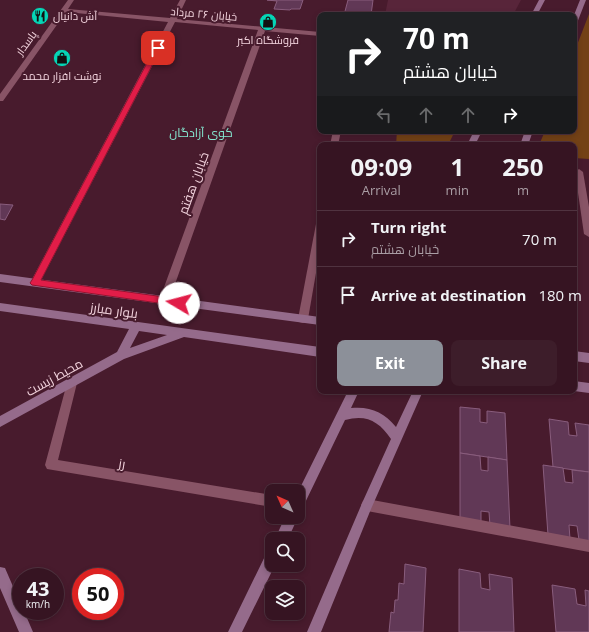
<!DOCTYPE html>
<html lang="en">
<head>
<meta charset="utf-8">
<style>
	:root { --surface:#361422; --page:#3d1d2a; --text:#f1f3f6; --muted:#aa9ea5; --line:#503340; --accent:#8c9099 }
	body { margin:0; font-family:"Open Sans",Cairo,sans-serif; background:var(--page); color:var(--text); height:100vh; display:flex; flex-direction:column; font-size:15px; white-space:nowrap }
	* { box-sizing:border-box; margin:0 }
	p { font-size:13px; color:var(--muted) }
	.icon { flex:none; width:22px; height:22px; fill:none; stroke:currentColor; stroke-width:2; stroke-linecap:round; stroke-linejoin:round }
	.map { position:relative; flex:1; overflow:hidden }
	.side { position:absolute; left:317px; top:142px; width:260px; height:252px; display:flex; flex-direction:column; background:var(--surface); border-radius:8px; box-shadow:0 2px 6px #0003,0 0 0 1px var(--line) }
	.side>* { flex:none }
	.banner { position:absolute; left:317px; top:12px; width:260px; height:122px; border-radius:8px; box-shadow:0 2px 6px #0003,0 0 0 1px var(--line); background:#202124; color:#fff; overflow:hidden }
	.needle { width:26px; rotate:315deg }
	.controls { position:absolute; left:265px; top:484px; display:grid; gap:8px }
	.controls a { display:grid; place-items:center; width:40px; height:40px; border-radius:8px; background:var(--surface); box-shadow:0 2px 6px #0003,0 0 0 1px var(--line); font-size:20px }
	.speed { position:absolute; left:12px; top:568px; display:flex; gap:8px; font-size:20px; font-weight:700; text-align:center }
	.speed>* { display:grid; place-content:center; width:52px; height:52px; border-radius:50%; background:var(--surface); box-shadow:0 2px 6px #0003,0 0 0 1px var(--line); line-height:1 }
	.speed small { font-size:10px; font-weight:400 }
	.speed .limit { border:6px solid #d22; background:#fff; color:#111 }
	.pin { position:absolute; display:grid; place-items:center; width:34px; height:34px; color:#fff; margin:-17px; border-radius:8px; box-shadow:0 2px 6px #0006 }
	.me { position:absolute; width:44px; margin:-22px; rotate:278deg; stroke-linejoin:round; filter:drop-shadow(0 0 3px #0008) }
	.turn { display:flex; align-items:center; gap:14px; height:84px; padding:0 20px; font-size:18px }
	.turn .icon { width:52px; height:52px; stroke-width:2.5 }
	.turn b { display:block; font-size:28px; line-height:34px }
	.lanes { display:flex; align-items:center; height:38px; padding:0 20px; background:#0003; justify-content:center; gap:20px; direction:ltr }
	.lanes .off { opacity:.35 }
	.eta { display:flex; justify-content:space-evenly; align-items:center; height:68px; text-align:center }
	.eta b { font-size:24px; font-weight:700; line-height:28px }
	.button { display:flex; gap:8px; margin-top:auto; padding:8px 20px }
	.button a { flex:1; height:46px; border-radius:8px; background:var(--accent); color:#fff; font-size:16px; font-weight:700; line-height:46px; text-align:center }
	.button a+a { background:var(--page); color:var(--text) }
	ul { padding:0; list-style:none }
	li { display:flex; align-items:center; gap:12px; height:56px; padding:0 20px; border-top:1px solid var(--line) }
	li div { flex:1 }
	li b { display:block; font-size:15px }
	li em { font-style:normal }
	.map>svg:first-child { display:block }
	.built { fill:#58253a }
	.green { fill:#734116 }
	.building { fill:#613856; stroke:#895d7d }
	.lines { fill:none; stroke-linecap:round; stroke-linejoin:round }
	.street { fill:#885466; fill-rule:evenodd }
	.secondary { fill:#956b8b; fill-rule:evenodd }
	.route { fill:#e11d48; stroke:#92132f }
	.labels { text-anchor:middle; stroke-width:4; stroke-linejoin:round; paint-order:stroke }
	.far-street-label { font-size:11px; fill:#f3d4de; stroke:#481b2d }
	.far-poi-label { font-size:11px; fill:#f3d4de; stroke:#481b2d }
	.far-neighbourhood-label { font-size:12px; fill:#85e9d2; stroke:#481b2d }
	.street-label { font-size:13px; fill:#f3d4de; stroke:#481b2d }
</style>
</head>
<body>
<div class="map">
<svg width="589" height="632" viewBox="0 0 589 632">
	<rect width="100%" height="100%" fill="#481b2d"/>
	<polygon class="built" points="388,0 521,0 513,15 385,15"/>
	<g class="green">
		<polygon points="589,14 589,159 574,158 574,145 539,145 545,131 574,131 574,53"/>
		<polygon points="397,131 455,131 448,145 396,145"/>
	</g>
	<g class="building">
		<polygon points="267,0 303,0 300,9 291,9 290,10 274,9 277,1"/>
		<polygon points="348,0 373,0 371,15 344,15"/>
		<polygon points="0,204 13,205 5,220 0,219"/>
		<polygon points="460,407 480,409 480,422 487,423 487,411 505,413 507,460 460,453"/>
		<polygon points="549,419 568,422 569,435 577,436 575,423 589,425 589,472 553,467"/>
		<polygon points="460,453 480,456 481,470 488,471 488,457 507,460 510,529 490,526 489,512 481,511 481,525 460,521"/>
		<polygon points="543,465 563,468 565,482 573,483 572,470 589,472 589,542 579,540 577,526 569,525 570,539 548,535"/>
		<polygon points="405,564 426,568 423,632 389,632 391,612 394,613 395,600 398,600 399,583 404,584"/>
		<polygon points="459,569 480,573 481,588 490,590 489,574 512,578 514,632 459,632"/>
		<polygon points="552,585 575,589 577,604 586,606 585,590 589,591 589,632 556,632"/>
	</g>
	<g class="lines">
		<g class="street">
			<polygon points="68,0 74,0 68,9 170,18 180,0 186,0 177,19 320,32 320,36 265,31 169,301 167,304 161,304 159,301 258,30 175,22 38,286 32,286 30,283 168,22 66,12 3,101 0,101 0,94"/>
			<polygon points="333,131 341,131 338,145 330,145"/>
			<polygon points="579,169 583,172 589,207 589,237 584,234 575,172"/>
			<polygon points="320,221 320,250 308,319 307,322 303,323 299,322 298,319 316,224"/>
			<polygon points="72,378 76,380 77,383 58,460 272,495 272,507 47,469 45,465 67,383 68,380"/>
			<polygon points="367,499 589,540 589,552 367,511 363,509 361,505 363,501"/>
		</g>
		<g class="secondary">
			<polygon points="539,0 545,0 537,15 531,15"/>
			<polygon points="580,0 586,0 577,23 574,25 574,15"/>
			<polygon points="474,131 482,131 475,145 467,145"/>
			<polygon points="525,131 533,131 528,145 520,145"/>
			<polygon points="0,274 320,317 320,325 0,282"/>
			<path d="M0,303L320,347V357L184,337L124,359L0,427V416L117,352L129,329L0,311ZM139,331L167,335L130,348Z"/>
			<polygon points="574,351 589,353 589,363 574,361"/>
			<polygon points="574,381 589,383 589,393 574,391"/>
			<path d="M348,391H359L351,408C370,406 384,412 396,427L413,391H423L371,509L321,632H307L363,501L391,439C379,421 366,414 345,420L302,509L298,511V492Z"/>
			<polygon points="285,517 298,517 288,539 275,539"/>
			<polygon points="272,551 272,565 275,565 242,632 228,632 267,552"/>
			<polygon points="0,567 5,568 21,605 21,611 24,611 33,632 19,632 0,588"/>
		</g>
	</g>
	<polygon class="route" points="158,46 161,48 41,280 179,299 183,300 184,303 183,305 179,306 32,285 30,283 32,280 155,48"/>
	<defs>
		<symbol id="restaurant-disc" viewBox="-11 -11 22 22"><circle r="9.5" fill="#05d5b6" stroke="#481b2d"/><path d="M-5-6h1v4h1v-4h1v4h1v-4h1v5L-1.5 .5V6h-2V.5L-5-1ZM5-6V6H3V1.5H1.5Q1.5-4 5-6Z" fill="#111"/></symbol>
		<symbol id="shop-disc" viewBox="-11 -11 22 22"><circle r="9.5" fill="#05d5b6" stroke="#481b2d"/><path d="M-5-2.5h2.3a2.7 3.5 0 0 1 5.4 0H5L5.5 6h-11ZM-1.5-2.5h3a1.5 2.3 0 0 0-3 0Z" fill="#111"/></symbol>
	</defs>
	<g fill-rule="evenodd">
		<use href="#restaurant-disc" x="30" y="6" width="20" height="20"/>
		<use href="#shop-disc" x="258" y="12" width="20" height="20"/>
		<use href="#shop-disc" x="52" y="48" width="20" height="20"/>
	</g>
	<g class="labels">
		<g class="far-street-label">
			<text transform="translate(204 14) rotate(5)" y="4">خیابان ۲۶ مرداد</text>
			<text transform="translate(26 43) rotate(-54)" y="4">پاسدار</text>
		</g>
		<g class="far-poi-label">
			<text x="53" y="20" text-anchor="start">آش دانیال</text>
			<text x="268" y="44">فروشگاه اکبر</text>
			<text x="62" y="80">نوشت افزار محمد</text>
		</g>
		<g class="far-neighbourhood-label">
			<text x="201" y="137">کوی آزادگان</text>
		</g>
		<g class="street-label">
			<text transform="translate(193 183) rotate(-70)" y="5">خیابان هفتم</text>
			<text transform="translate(114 310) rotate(8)" y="5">بلوار مبارز</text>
			<text transform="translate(54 377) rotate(-29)" y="5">محیط زیست</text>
			<text transform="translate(122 463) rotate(9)" y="5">رز</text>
		</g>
	</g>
</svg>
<div class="controls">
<a><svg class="needle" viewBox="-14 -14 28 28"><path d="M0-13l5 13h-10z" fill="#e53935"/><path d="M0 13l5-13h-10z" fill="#aa9ea5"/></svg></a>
<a><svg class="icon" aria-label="search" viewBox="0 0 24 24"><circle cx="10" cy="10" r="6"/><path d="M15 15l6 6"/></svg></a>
<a><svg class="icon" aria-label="layers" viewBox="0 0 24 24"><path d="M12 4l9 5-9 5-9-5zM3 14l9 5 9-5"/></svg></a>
</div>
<div class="speed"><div>43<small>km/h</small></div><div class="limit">50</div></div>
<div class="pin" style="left:158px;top:48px;background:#d93025"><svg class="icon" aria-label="arrive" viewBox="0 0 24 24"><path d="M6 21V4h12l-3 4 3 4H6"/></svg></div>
<svg class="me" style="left:179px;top:303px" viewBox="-20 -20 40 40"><circle r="19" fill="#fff"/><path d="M0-13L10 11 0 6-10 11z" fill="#e11d48"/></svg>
<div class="banner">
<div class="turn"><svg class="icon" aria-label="right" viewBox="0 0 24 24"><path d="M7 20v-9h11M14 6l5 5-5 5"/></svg><div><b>70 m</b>خیابان هشتم</div></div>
<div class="lanes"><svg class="icon off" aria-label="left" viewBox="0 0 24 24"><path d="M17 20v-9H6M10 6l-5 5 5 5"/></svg><svg class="icon off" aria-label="ahead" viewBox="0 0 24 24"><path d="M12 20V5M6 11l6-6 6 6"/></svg><svg class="icon off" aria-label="ahead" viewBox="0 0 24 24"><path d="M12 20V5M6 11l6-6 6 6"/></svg><svg class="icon" aria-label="right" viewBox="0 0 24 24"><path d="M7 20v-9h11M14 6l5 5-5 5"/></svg></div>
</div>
<section class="side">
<div class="eta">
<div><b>09:09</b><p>Arrival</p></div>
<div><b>1</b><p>min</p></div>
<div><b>250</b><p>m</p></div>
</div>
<ul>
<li><svg class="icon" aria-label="right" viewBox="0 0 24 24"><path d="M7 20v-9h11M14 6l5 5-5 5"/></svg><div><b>Turn right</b><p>خیابان هشتم</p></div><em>70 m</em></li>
<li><svg class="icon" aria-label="arrive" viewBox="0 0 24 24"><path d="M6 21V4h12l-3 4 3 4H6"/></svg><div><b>Arrive at destination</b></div><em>180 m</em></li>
</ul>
<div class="button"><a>Exit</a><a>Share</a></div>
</section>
</div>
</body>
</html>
